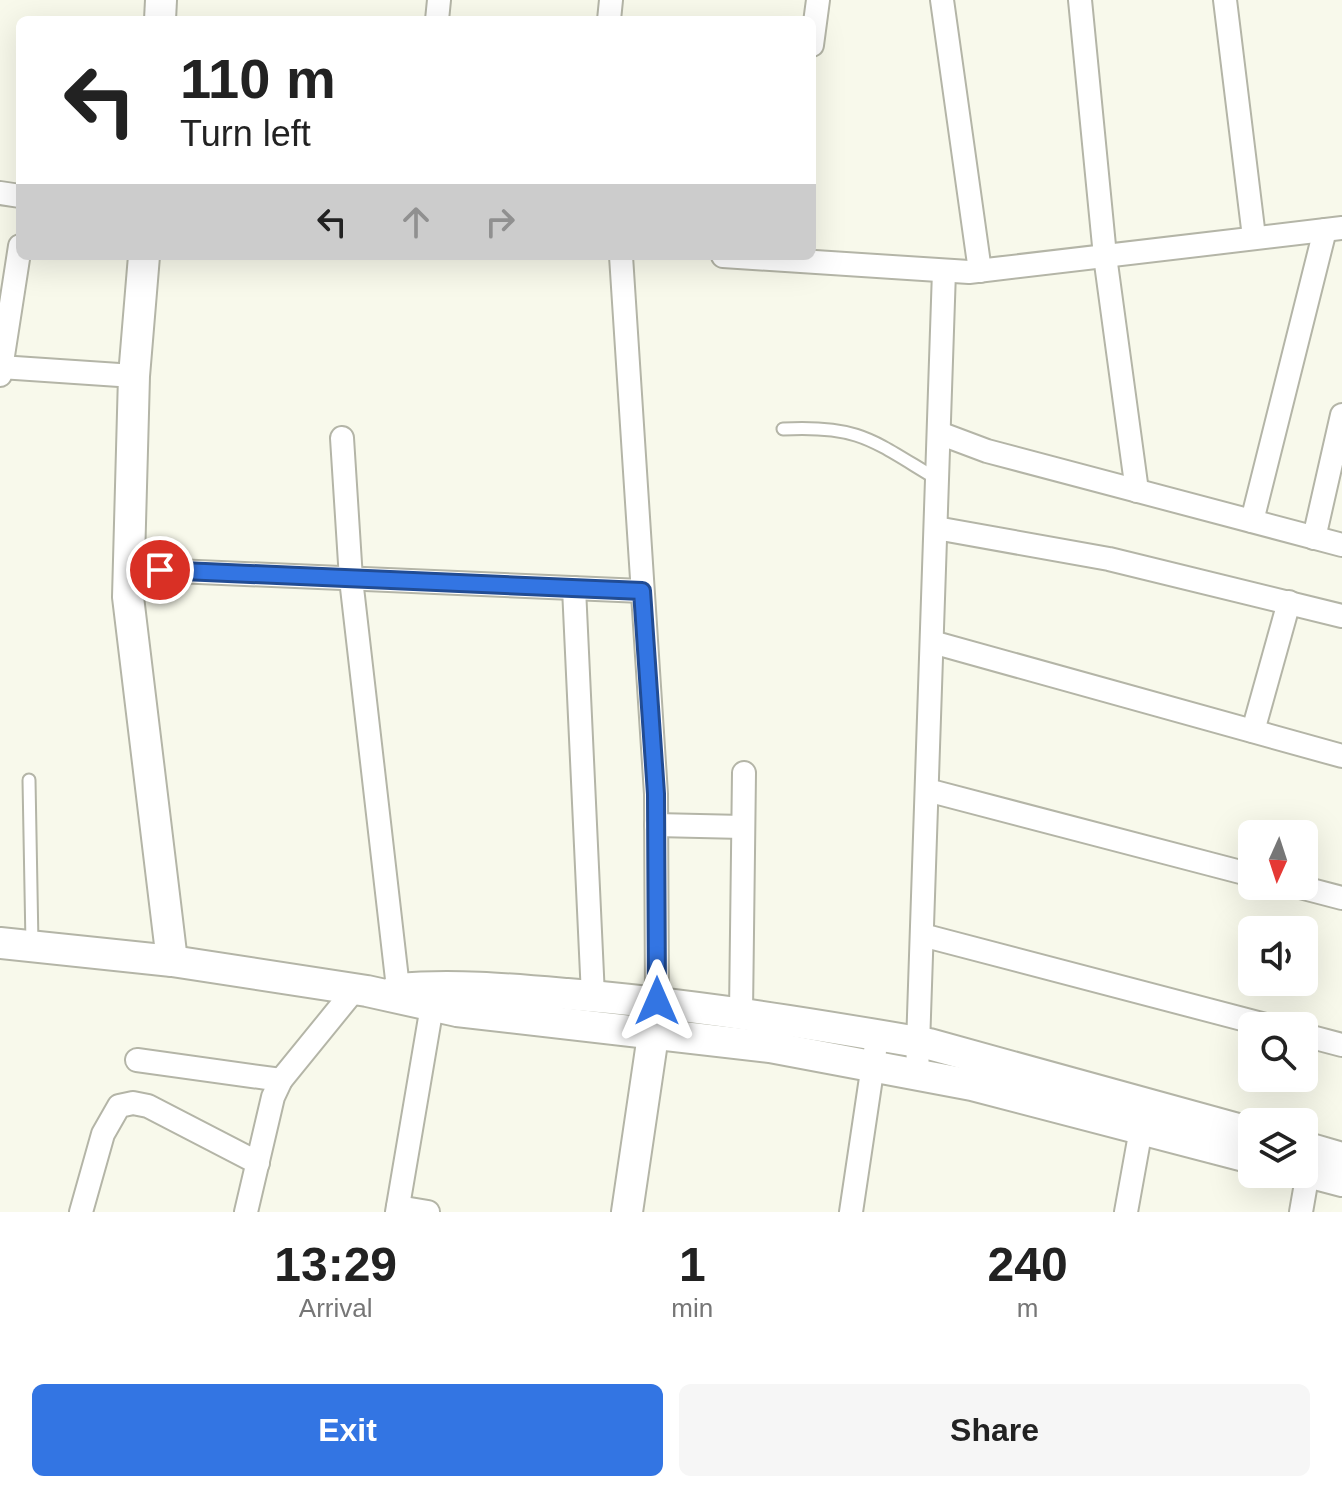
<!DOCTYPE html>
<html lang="en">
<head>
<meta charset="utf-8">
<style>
	:root { --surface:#fff; --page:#f6f6f6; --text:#222; --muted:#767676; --accent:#3375e3 }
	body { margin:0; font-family:Arial,sans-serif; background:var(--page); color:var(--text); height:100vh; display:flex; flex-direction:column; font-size:30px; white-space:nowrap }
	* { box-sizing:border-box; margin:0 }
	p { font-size:26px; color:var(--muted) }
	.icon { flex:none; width:44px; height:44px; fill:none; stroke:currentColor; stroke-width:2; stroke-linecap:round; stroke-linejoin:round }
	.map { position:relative; height:1212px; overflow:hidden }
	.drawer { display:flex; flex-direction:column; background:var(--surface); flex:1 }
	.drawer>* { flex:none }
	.banner { position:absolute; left:16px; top:16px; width:800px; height:244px; border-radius:12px; box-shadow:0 8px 32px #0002; background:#fff; color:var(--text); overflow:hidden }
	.needle { width:52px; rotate:183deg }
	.fabs { position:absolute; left:1238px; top:820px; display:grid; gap:16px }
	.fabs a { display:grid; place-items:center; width:80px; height:80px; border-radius:12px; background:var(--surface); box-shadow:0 8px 32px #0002; font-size:40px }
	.pin { position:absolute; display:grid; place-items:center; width:68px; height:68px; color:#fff; margin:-34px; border:4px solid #fff; border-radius:50%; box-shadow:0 2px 8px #0007 }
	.me { position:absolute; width:88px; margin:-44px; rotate:0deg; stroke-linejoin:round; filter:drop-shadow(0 0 6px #0008) }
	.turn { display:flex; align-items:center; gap:28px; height:168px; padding:0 32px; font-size:36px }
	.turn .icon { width:104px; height:104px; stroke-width:2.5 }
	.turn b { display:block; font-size:56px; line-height:68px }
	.lanes { display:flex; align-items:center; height:76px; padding:0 32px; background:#0003; justify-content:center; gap:40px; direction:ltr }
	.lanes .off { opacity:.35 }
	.eta { display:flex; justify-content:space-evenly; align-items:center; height:136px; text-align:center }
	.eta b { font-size:48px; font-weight:700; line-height:56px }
	.cta { display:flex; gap:16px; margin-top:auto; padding:16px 32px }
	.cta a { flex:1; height:92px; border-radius:12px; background:var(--accent); color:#fff; font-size:32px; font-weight:700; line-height:92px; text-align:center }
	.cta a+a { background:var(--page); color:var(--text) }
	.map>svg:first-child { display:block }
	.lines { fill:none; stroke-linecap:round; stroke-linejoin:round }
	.lane-casing { stroke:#b4b5a7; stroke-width:15 }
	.street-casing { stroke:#b4b5a7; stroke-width:26 }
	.secondary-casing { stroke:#b4b5a7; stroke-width:34 }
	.lane { stroke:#fff; stroke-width:11 }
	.street { stroke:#fff; stroke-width:22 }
	.secondary { stroke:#fff; stroke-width:30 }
	.route-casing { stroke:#214c94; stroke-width:20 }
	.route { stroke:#3375e3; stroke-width:14 }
</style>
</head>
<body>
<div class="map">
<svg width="1342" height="1212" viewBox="0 0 1342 1212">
	<rect width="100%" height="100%" fill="#f8f9eb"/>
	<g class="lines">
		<defs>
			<g id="lane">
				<path d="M783,429C860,425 873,441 937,479"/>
				<polyline points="29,780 32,944"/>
			</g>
			<g id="street">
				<polyline points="942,0 980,271"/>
				<polyline points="1080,0 1105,256 1137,491"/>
				<polyline points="1225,0 1254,237"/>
				<polyline points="437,20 439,0"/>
				<polyline points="609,20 611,0"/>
				<polyline points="812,45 818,0"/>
				<polyline points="0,193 20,196"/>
				<polyline points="621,256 656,794 657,1001"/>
				<polyline points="723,256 969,272 1342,228"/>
				<polyline points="0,367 134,376"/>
				<polyline points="0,375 20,246"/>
				<polyline points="939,433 987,451 1342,545"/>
				<polyline points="342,438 351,579 398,988"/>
				<polyline points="1252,521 1325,230"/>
				<polyline points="936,528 1109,559 1342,616"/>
				<polyline points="1314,538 1342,415"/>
				<polyline points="129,569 642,591"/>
				<polyline points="574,588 593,996"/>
				<polyline points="932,642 1342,756"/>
				<polyline points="1253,731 1289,602"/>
				<polyline points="927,790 1252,875"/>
				<polyline points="656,825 743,827"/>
				<polyline points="1296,886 1342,898"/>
				<polyline points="922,935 1269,1026"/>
				<polyline points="741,1012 744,773"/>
				<polyline points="1304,1035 1342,1045"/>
				<polyline points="137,1060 281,1080"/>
				<polyline points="917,1075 944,271"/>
				<polyline points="398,1207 428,1212"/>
				<polyline points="81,1212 103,1134 119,1106 133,1103 148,1106 258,1163"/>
				<polyline points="246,1212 273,1097 281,1080 355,989"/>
				<polyline points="397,1212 432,1006"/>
				<polyline points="851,1212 875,1051"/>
				<polyline points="1126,1212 1141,1129"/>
				<polyline points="1301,1212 1308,1172"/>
			</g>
			<g id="secondary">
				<polyline points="160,20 161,0"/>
				<polyline points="144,256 134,376 128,597 172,961"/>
				<polyline points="0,943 172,961 367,991 457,1011 770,1047 972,1085 1252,1158"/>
				<path d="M397,989C454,984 509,989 567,994C689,1004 808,1023 929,1044L1252,1133"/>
				<polyline points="1304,1147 1342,1158"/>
				<polyline points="1304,1171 1342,1181"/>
				<polyline points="627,1212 656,1015"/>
			</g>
		</defs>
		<use href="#lane" class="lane-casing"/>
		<use href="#street" class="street-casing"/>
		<use href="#secondary" class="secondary-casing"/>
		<use href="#lane" class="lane"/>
		<use href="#street" class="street"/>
		<use href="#secondary" class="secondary"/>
	</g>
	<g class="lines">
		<defs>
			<polyline id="route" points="160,570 642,591 656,794 657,1001"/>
		</defs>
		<use href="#route" class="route-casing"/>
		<use href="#route" class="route"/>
	</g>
</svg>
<div class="fabs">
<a><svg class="needle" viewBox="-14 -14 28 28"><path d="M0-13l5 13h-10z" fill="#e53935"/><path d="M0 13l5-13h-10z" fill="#767676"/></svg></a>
<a><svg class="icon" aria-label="sound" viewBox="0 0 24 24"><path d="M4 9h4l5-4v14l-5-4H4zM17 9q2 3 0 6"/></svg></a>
<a><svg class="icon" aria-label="search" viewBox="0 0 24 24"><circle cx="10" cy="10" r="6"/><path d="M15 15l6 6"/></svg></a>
<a><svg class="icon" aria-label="layers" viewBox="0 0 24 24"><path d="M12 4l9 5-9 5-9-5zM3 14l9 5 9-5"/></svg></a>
</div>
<div class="pin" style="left:160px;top:570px;background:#d93025"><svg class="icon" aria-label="arrive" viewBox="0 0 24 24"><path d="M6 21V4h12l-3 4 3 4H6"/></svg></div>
<svg class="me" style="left:657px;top:1001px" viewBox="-20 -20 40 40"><path d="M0-17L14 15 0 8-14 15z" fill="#3375e3" stroke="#fff" stroke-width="4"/></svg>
<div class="banner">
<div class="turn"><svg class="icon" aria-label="left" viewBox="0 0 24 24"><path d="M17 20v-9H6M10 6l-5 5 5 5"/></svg><div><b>110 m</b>Turn left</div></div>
<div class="lanes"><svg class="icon" aria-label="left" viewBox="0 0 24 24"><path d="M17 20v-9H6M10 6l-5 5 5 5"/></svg><svg class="icon off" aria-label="ahead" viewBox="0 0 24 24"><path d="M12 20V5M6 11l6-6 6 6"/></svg><svg class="icon off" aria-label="right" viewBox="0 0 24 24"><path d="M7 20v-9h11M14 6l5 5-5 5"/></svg></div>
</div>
</div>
<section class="drawer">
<div class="eta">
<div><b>13:29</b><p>Arrival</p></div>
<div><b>1</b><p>min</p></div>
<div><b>240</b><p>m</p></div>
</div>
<div class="cta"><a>Exit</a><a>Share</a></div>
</section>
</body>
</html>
